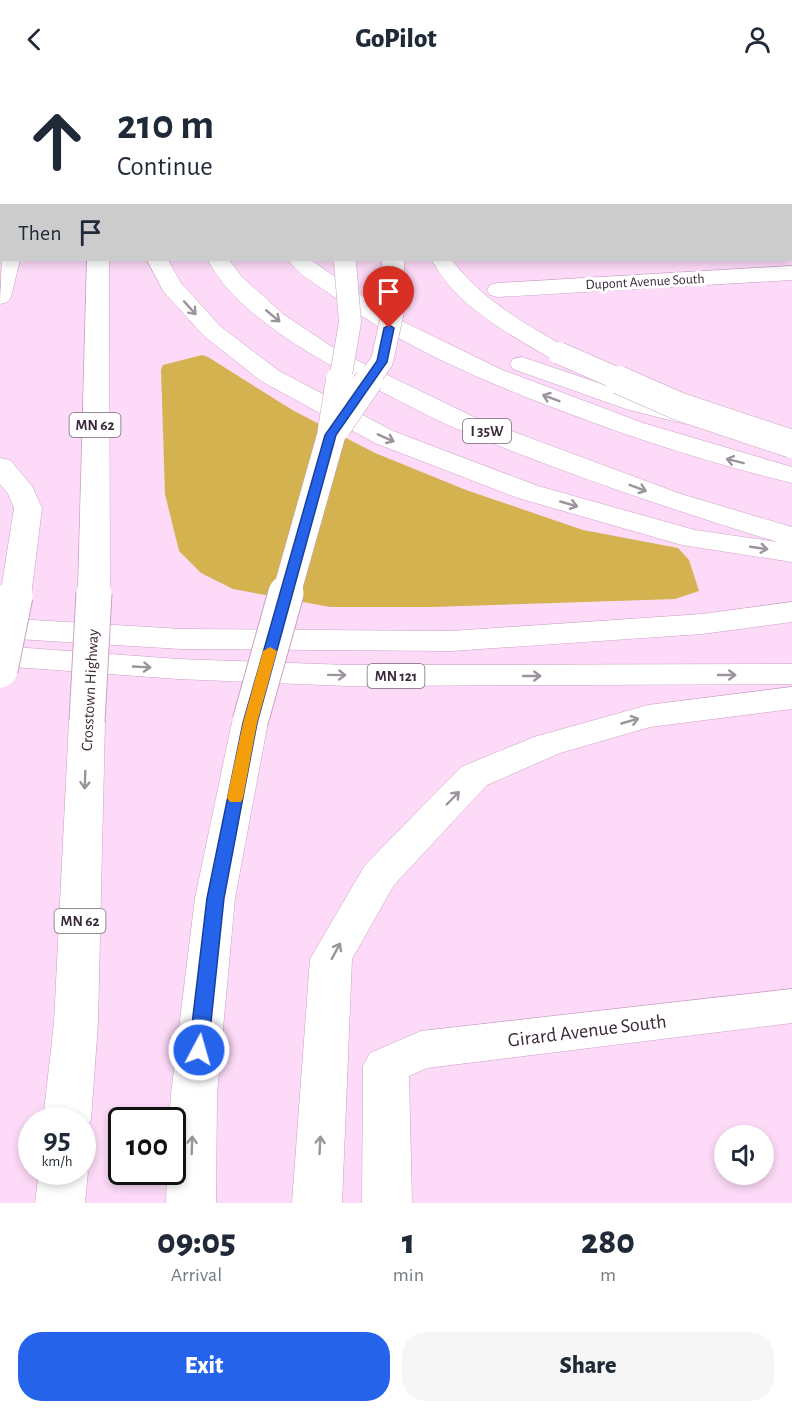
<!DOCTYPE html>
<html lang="en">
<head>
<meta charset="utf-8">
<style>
	:root { --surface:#fff; --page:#f6f6f7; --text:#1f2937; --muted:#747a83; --accent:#2563eb }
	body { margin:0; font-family:"Alegreya Sans",sans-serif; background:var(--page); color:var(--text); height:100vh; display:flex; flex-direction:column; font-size:22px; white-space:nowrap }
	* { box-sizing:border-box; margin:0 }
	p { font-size:20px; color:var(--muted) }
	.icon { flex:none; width:33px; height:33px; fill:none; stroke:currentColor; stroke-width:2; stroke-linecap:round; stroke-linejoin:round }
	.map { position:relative; height:1125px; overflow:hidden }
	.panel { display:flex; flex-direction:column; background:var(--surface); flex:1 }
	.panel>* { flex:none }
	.top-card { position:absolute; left:0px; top:0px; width:792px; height:183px; box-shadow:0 3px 9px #0003; background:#fff; color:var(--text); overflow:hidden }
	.fabs { position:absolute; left:714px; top:1047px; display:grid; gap:12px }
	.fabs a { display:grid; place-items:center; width:60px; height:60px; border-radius:50%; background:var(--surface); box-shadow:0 3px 9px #0003; font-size:30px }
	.speed { position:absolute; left:18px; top:1029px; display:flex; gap:12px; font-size:30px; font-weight:700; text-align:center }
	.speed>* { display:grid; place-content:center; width:78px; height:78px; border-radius:50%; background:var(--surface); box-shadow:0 3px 9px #0003; line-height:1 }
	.speed small { font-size:15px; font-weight:400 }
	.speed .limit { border:3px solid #111; border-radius:9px; background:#fff; color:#111 }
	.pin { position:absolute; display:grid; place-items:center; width:51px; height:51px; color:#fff; margin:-62px -26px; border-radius:50% 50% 50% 0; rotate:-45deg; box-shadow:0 0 6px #0007 }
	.pin .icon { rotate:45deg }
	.me { position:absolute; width:66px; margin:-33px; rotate:6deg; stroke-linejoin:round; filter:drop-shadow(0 0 4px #0008) }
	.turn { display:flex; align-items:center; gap:21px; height:126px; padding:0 18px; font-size:27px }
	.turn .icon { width:78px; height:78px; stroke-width:2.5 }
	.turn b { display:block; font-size:42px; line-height:51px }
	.then { display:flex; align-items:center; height:57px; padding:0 18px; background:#0003; gap:12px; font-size:22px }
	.eta { display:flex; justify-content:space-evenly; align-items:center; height:102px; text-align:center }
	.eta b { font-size:36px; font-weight:800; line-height:42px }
	.cta { display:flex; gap:12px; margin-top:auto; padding:12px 18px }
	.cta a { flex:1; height:69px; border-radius:24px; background:var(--accent); color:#fff; font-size:24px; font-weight:800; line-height:69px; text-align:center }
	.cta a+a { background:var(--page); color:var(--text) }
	header { display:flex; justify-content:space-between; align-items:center; height:78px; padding:0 18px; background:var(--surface); font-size:27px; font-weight:800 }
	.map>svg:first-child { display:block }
	.water { fill:#d3b24f }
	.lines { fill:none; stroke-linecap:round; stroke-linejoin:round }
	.minor-casing { stroke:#caa0c4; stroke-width:1 }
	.motorway-casing { stroke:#caa0c4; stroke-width:1 }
	.minor { fill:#fff; fill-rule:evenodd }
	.motorway { fill:#fff; fill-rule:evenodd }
	.motorway-bridge-far2-casing { stroke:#caa0c4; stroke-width:23; stroke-linecap:butt }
	.motorway-bridge-far1-casing { stroke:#caa0c4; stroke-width:29; stroke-linecap:butt }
	.motorway-bridge-casing { stroke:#caa0c4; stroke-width:37; stroke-linecap:butt }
	.motorway-bridge-far2 { stroke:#fff; stroke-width:22 }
	.motorway-bridge-far1 { stroke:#fff; stroke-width:28 }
	.motorway-bridge { stroke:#fff; stroke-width:35 }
	.oneway { stroke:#9c949c }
	.route { fill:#2563eb; stroke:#184099; stroke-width:1.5 }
	.slow { fill:#f59e0b }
	.labels { text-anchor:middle; stroke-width:6; stroke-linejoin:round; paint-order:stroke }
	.far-street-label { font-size:14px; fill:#3a2938; stroke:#fff }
	.shield { fill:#fff; stroke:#756974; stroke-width:1.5 }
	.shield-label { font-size:15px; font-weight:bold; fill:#3a2938 }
	.street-label { font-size:16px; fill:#3a2938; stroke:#fff }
	.near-street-label { font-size:20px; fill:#3a2938; stroke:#fff }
</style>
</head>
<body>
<header><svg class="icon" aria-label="back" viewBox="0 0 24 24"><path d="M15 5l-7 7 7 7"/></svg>GoPilot<svg class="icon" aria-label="person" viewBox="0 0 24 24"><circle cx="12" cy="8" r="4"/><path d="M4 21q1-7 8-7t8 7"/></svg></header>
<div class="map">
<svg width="792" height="1125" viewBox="0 0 792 1125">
	<rect width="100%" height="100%" fill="#fddaf8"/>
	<polygon class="water" points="202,277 208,279 294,333 375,375 466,412 583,452 678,470 689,482 699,513 675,521 432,529 330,529 233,511 201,495 179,473 165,416 161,292 163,287"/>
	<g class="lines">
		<defs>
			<g id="minor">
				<rect x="44" y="0" width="16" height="2"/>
				<polygon points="511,0 527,0 528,2 512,2"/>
				<rect x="790" y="27" width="2" height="12"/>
				<rect x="790" y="85" width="2" height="12"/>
				<polygon points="2,177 2,182 20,182 11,219 8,224 0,226"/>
				<polygon points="792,188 792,202 498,219 490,217 487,212 490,207 498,205"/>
				<polygon points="792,911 792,945 427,990 409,998 412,1125 362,1125 363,988 370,975 421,953"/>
			</g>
			<g id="motorway">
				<rect x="69" y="0" width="16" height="2"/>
				<rect x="101" y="0" width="16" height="2"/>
				<polygon points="155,0 171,0 172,2 156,2"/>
				<rect x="201" y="0" width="16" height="2"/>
				<polygon points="241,0 257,0 258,2 242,2"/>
				<polygon points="321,0 337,0 338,2 322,2"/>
				<polygon points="87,182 109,182 110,512 105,519 94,521 83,519 78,512"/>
				<path d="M147,182H168L181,205L220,248L279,293L393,353L538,408L695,452L777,464C670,431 563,395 460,352C432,341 405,325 378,312C322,284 236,238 208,182H229L242,199L283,236L338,273L476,340L681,416L792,449V484L682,467L518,420L375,365L261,303L204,258L163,213Z"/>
				<path d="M289,182H311L358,215L404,244L500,291L643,345L792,389V405C705,384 620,356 536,323C465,295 396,264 334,219C320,208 297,197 289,182Z"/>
				<path d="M432,182H452C482,222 525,246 568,270L571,275L568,280L559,282L550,280C507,255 455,227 432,182Z"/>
				<polygon points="522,279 643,320 694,332 698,338 694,344 685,346 626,331 513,291 510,286 513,281"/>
				<polygon points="0,380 10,382 32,408 42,430 31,518 26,525 15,527 4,525 0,519 14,430 8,416 0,406"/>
				<polygon points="792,524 792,544 702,556 451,573 181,571 0,560 0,540 181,551 451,553 702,536"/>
				<polygon points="0,568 178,581 348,587 792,586 792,606 348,608 178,601 0,588"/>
				<polygon points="792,609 792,631 650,649 560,675 487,707 394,807 352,881 342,1125 292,1125 310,881 365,787 461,689 534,659 648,627"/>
				<polygon points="87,632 100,635 105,643 98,945 91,1042 82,1057 82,1042 43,1042 54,945 69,643 74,635"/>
				<polygon points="250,633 263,636 268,644 235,820 217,1016 216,1125 166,1125 167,1094 172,1094 172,1042 169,1042 171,1016 195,820 232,644 237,636"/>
				<polygon points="82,1083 88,1094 85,1125 35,1125 39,1094 82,1094"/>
			</g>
		</defs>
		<use href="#minor" class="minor-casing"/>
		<use href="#motorway" class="motorway-casing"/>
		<use href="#minor" class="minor"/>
		<use href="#motorway" class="motorway"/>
		<defs>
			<g id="motorway-bridge-far2">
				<polyline points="559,275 623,303"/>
				<polyline points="340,303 350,244 345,184"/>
				<polyline points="368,303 382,283 393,233 393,182"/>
			</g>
			<g id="motorway-bridge-far1">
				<polyline points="619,302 678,328 792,366"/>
				<polyline points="337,349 369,302"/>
				<polyline points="94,517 94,512"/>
				<polyline points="286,517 331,358 340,302"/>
			</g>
			<g id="motorway-bridge">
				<polyline points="0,592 15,518"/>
				<polyline points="87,643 94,515"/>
				<polyline points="250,644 286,515"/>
			</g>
		</defs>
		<use href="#motorway-bridge-far2" class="motorway-bridge-far2-casing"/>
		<use href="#motorway-bridge-far1" class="motorway-bridge-far1-casing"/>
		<use href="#motorway-bridge" class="motorway-bridge-casing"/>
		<use href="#motorway-bridge-far2" class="motorway-bridge-far2"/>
		<use href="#motorway-bridge-far1" class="motorway-bridge-far1"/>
		<use href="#motorway-bridge" class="motorway-bridge"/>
	</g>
	<defs><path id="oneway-shaft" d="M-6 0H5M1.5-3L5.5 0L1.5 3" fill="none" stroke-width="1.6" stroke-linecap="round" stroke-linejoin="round" transform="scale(1.5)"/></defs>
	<g class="oneway">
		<use href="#oneway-shaft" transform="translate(190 230) rotate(48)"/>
		<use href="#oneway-shaft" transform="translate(273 238) rotate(40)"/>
		<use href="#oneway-shaft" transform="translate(551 320) rotate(-159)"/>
		<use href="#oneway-shaft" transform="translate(386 360) rotate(24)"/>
		<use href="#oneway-shaft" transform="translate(735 383) rotate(-166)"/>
		<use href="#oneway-shaft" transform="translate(638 410) rotate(20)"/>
		<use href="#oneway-shaft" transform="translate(569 426) rotate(16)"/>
		<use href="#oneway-shaft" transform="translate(759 470) rotate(8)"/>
		<use href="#oneway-shaft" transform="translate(142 589) rotate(3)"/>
		<use href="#oneway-shaft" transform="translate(337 597) rotate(1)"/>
		<use href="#oneway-shaft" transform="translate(727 597)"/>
		<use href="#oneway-shaft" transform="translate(532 598)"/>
		<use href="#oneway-shaft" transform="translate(630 643) rotate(-16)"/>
		<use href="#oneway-shaft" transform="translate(85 702) rotate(92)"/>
		<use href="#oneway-shaft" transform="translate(453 720) rotate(-46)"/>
		<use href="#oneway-shaft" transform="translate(336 873) rotate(-62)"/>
		<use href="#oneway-shaft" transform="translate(192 1067) rotate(-88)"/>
		<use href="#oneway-shaft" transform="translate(320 1067) rotate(-87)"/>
	</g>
	<polygon class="route" points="389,247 394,250 387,284 336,357 257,645 224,820 208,972 205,978 199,980 192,978 189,972 207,820 243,645 325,357 377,283 384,250"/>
	<polygon class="slow" points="270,569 277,573 257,645 243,720 241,724 230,724 227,720 243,645 263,573"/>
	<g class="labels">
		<g class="far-street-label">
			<text transform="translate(645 203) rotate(-3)" y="5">Dupont Avenue South</text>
		</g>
		<g class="shield">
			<rect x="69.5" y="335" width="51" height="24" rx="4.5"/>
			<rect x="463" y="341" width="48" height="24" rx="4.5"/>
			<rect x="367.5" y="586" width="57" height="24" rx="4.5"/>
			<rect x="54.5" y="831" width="51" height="24" rx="4.5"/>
		</g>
		<g class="shield-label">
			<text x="95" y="352">MN 62</text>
			<text x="487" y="358">I 35W</text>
			<text x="396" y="603">MN 121</text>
			<text x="80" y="848">MN 62</text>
		</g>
		<g class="street-label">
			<text transform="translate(89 612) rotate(-87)" y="6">Crosstown Highway</text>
		</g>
		<g class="near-street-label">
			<text transform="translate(587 952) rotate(-7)" y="7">Girard Avenue South</text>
		</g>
	</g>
</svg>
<div class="fabs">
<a><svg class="icon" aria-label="sound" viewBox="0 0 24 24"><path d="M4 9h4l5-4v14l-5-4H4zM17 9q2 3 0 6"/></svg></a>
</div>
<div class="speed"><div>95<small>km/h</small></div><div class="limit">100</div></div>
<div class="pin" style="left:389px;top:250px;background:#d93025"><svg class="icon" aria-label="arrive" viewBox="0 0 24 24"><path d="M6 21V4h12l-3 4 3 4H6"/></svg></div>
<svg class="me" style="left:199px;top:972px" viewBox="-20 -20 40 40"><circle r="17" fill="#2563eb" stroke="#fff" stroke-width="3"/><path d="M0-11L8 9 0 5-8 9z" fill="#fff"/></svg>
<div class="top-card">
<div class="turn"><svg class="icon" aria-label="ahead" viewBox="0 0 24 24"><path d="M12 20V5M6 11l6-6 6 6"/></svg><div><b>210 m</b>Continue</div></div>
<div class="then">Then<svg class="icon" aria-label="arrive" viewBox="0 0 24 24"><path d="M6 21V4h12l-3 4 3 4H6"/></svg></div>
</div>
</div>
<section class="panel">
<div class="eta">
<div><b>09:05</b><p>Arrival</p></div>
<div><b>1</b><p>min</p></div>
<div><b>280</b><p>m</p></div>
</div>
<div class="cta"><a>Exit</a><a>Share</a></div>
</section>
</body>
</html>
